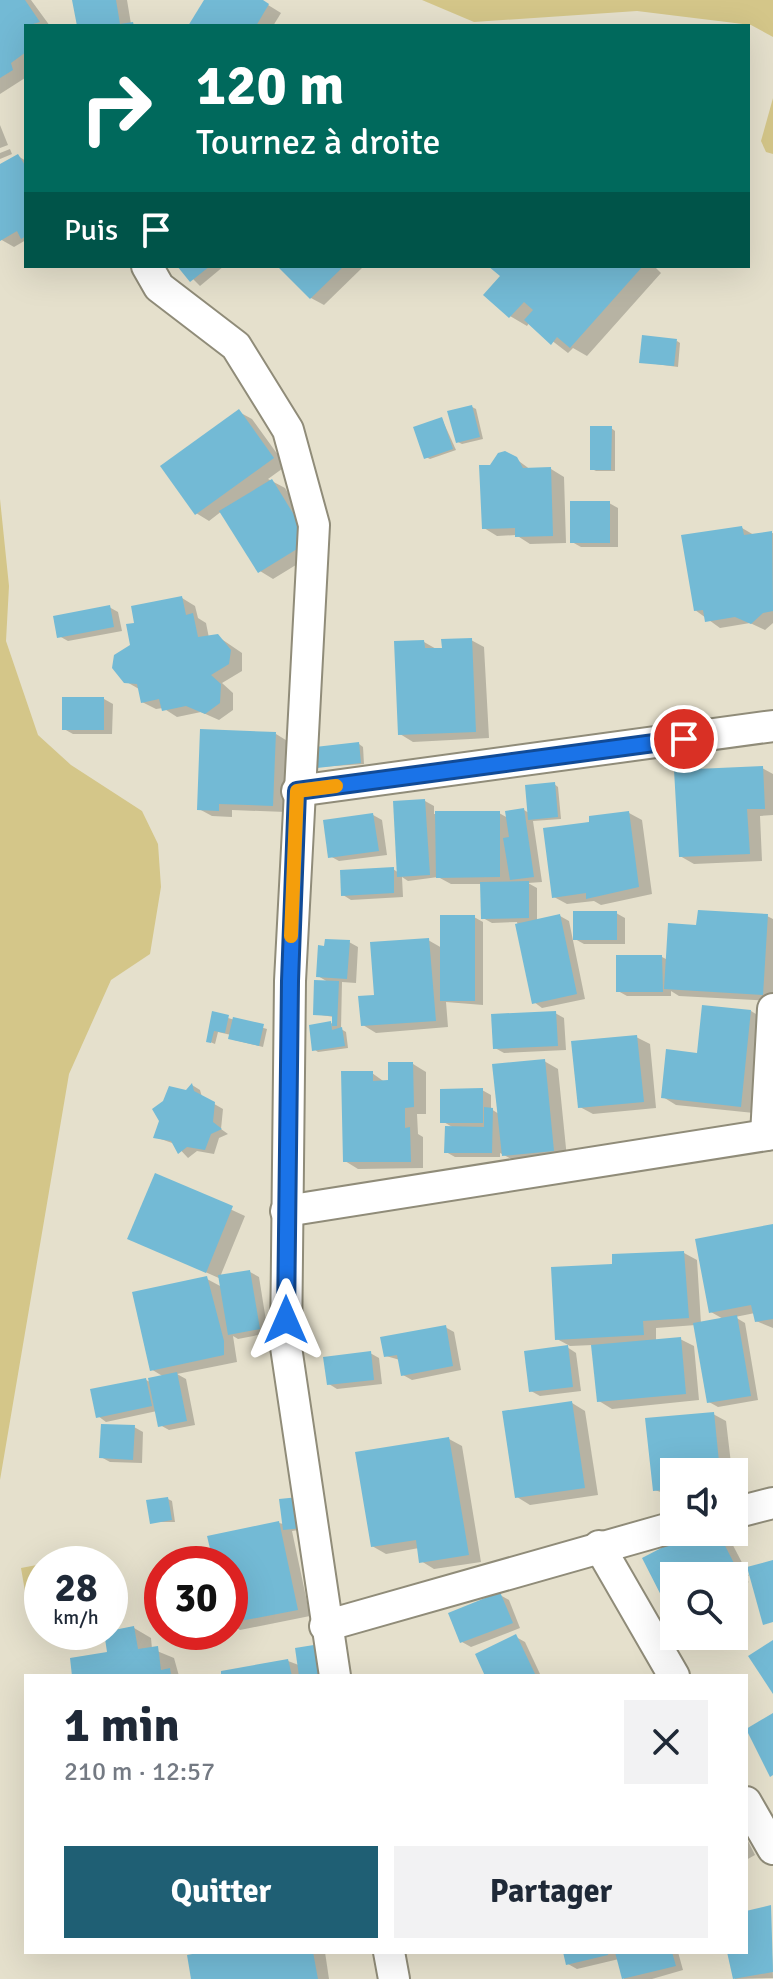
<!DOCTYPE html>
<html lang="fr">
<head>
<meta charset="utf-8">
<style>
	:root { --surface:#fff; --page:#f2f2f3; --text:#1f2937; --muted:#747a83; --accent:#1f5f74 }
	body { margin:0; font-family:Signika,sans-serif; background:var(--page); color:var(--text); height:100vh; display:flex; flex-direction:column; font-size:30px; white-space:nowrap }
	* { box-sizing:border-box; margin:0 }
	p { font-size:26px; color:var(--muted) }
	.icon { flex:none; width:44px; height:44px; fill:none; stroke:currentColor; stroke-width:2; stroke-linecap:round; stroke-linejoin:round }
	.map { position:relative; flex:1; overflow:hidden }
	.sheet { position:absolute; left:24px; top:1674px; width:724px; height:280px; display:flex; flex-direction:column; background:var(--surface); border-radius:0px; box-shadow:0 8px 32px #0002 }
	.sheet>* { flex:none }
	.guide { position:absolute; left:24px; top:24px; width:726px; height:244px; border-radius:0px; box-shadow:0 8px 32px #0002; background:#00695c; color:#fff; overflow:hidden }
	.controls { position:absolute; left:660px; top:1458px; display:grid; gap:16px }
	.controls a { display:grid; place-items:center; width:88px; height:88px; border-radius:0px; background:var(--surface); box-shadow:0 8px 32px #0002; font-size:40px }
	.speed { position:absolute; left:24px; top:1546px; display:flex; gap:16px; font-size:40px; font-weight:700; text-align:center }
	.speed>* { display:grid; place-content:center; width:104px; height:104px; border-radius:50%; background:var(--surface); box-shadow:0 8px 32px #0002; line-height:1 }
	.speed small { font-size:20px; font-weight:400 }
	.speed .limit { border:12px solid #d22; background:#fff; color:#111 }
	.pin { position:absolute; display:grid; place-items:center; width:68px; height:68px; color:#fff; margin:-34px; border:4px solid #fff; border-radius:50%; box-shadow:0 2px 8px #0007 }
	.me { position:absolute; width:88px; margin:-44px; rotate:0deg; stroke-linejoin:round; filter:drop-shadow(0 0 6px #0008) }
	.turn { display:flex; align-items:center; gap:28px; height:168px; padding:0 40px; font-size:36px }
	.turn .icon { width:104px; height:104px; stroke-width:2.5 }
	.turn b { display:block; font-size:56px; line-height:68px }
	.then { display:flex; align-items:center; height:76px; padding:0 40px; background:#0003; gap:16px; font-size:30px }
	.round { display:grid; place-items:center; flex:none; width:84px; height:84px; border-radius:0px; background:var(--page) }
	.head { display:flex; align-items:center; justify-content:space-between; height:136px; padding:0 40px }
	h1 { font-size:48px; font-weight:800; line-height:60px }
	.cta { display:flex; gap:16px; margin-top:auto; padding:16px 40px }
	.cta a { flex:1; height:92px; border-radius:0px; background:var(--accent); color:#fff; font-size:32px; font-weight:800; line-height:92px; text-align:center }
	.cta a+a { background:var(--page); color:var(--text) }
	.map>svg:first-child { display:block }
	.water { fill:#d4c689 }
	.shadow { fill:#0003 }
	.building { fill:#73bad5 }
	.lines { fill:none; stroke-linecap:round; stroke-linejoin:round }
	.minor-casing { stroke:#908c79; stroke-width:34 }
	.minor { stroke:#fff; stroke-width:30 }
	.route-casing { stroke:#114b97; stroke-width:20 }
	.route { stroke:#1a73e8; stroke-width:14 }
	.slow { stroke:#f59e0b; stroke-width:14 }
</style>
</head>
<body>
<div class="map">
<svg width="773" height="1979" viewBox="0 0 773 1979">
	<rect width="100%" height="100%" fill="#e5e0cc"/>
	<g class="water">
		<polygon points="422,0 773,0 773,37 751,25 637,11 474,22"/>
		<polygon points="773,98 773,154 766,152 761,141"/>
		<polygon points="0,499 9,586 6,641 38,735 71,765 142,811 158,844 161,887 150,954 111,980 69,1074 0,1480"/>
		<polygon points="42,1564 42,1607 28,1609 21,1568"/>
	</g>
	<g class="shadow">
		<polygon points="0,0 31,0 50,26 26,26 25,78 0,94"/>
		<polygon points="74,0 127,0 131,24 136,26 79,26"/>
		<polygon points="206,0 260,0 281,13 273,26 190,26"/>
		<polygon points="0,125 8,145 0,148"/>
		<polygon points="10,149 12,154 0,159 0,153"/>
		<polygon points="18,156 26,161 26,240 14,247 0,239 0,167"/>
		<polygon points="180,266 224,266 200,286"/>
		<polygon points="280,266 364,266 324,305 311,298"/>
		<polygon points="491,266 659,266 656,268 661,273 587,356 573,348 568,353 529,323 527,326 510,316 503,276"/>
		<polygon points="677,341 680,343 678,367 641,362"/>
		<polygon points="472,407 476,409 483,439 462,444 458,442"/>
		<polygon points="239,412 252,419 286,466 268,479 285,488 322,549 273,579 260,571 222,511 209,521 196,513"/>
		<polygon points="442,419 456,450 430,459 426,457"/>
		<polygon points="611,428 615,431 615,471 596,471 592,469"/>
		<polygon points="516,459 531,470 551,469 564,477 566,543 530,544 516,535 497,536 484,528"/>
		<polygon points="609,503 618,508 618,547 581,547 572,542"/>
		<polygon points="742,528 754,535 773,533 773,623 765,630 750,623 720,628 695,610"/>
		<polygon points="182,598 195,606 198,618 206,623 209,638 217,636 242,653 242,671 222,683 233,693 233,710 219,720 201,712 177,717 163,708 156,709 142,702 139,689 125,681 132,646"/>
		<polygon points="109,607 118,612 122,631 68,641 59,636"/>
		<polygon points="471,640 484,647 489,738 413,742 400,734 424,642 438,650"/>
		<polygon points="104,699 113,704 112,734 73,734 64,729"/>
		<polygon points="276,734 289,742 286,812 232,810 232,817 212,816 199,809"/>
		<polygon points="359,744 363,747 364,764 319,767"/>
		<polygon points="762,768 773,774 773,815 760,816 762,861 694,864 680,856"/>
		<polygon points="554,784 558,787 561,819 533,821 542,882 528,883 537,888 537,921 560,916 569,921 585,999 542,1008 534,1002 517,922 492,923 483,918 483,1005 446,1002 448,1027 376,1033 363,1025 428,940 442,948 474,917 483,922 482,884 451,884 438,877 408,881 402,877 403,897 351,900 343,895 393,869 399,873 425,801 434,806 434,814 499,813 508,818 524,810 529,813"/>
		<polygon points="629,813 642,820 652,894 601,905 594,901 567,904 554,897 591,824"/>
		<polygon points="373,815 382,820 387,855 339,861 330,856"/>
		<polygon points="616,913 625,918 625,944 584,944 575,939"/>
		<polygon points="767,916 773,919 773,1001 679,996 671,991 671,996 627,996 618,991 662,957 668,960 698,927"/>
		<polygon points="349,942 358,947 356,983 342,982 341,1029 346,1032 348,1048 318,1052 314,1049 311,1026 334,1023 334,1017 315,1014 328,982 318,976"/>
		<polygon points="751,1011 764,1019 754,1113 676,1105 663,1097 699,1055"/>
		<polygon points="555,1013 564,1018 566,1050 504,1053 495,1048"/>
		<polygon points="214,1014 267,1029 263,1047 234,1040 231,1035 218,1032 215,1044 208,1041"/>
		<polygon points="636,1037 650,1044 656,1108 593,1114 580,1107"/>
		<polygon points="544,1061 558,1069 567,1158 517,1162 500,1153 500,1157 455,1157 446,1152 454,1128 442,1121 482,1090 491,1095 491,1109 499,1114"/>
		<polygon points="413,1064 426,1072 426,1114 417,1114 418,1134 423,1137 423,1168 358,1169 345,1161 372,1073 386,1083"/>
		<polygon points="192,1085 200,1090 202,1097 223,1109 221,1129 228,1134 219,1138 214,1154 197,1151 188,1158 175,1144 155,1137"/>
		<polygon points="156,1175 245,1216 220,1277 250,1272 259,1277 268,1333 238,1339 233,1336 237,1362 177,1374 186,1379 195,1425 169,1430 160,1425 157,1411 106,1422 98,1416 146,1380 152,1383 164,1377 151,1369 207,1279 222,1287 221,1279 129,1238"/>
		<polygon points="773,1226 773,1328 756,1321 755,1313 735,1317 745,1323 758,1400 718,1407 709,1402 696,1325 656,1328 656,1341 680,1339 694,1346 699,1400 612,1409 599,1401 593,1345 570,1346 557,1339 615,1266 684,1253 697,1260 701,1324 725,1320 711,1312"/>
		<polygon points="445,1327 454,1332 461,1370 412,1380 403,1375 400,1360 386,1356"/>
		<polygon points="567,1347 576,1353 581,1391 540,1396 531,1391"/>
		<polygon points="370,1353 379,1358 382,1384 337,1389 329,1384"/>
		<polygon points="572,1403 585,1411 598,1495 530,1505 517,1497"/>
		<polygon points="713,1414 726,1421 732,1472 674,1472 674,1497 655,1490"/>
		<polygon points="134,1427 143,1432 142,1463 110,1462 101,1457"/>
		<polygon points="449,1439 462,1446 481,1562 434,1569 421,1561 419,1548 386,1554 372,1546"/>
		<polygon points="168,1499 172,1501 175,1522 151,1522"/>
		<polygon points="279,1523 306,1529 292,1531 310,1616 240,1630 230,1624 230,1564 191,1564"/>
		<polygon points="696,1532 726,1532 749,1576 731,1566 729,1570 749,1582 734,1589 734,1576 674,1576 674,1610 644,1559"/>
		<polygon points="500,1595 509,1600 520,1628 471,1647 462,1642"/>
		<polygon points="134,1628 151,1638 152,1649 174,1658 179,1676 74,1676 109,1654"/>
		<polygon points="516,1637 525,1642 541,1676 488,1676"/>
		<polygon points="288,1661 328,1676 223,1676"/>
		<polygon points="746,1837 755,1855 746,1860"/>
		<polygon points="770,1907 773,1978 735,1979 729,1952 746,1952 746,1913"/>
		<polygon points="216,1952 325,1952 329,1979 193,1979"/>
		<polygon points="565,1952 678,1952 683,1970 652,1979 624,1979 619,1959 577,1969 568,1964"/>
	</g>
	<g class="building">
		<polygon points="0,0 25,0 40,22 26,26 26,52 11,63 13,70 0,78"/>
		<polygon points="72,0 116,0 120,24 133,22 134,26 77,26"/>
		<polygon points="204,0 263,0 269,4 256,26 188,26"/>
		<polygon points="18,154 26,167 26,236 21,239 17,231 0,241 0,164"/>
		<polygon points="177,266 210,266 190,282"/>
		<polygon points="277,266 344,266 310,299"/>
		<polygon points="488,266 643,266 570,348 557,337 551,345 524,320 533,310 524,302 509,318 483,295 500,276"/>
		<polygon points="642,335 677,339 674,366 639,363"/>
		<polygon points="472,405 480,437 456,443 447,411"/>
		<polygon points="239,409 274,458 195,515 160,466"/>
		<polygon points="442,417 453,449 424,459 413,427"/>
		<polygon points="590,426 612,426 611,470 590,470"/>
		<polygon points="505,451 517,457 523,468 551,467 553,536 515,537 515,528 482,529 479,465 490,465 498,453"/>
		<polygon points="272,479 310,541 258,573 219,511"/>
		<rect x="570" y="501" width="40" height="42"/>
		<polygon points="742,526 744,535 772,531 773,611 763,613 751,624 735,617 705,622 703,610 694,611 681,535"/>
		<polygon points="182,596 186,615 193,613 198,637 218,634 231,650 229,664 211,675 221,684 220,703 205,714 186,706 162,711 159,699 141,703 137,684 124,683 112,668 114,655 130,645 126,624 134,623 131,606"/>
		<polygon points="110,605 114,627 57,638 53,616"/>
		<polygon points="472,638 476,732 398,735 394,641 424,640 425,648 442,648 441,639"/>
		<rect x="62" y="697" width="42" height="33"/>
		<polygon points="200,729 276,732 273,806 219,804 219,811 197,810"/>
		<polygon points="359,742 361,763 317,768 315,747"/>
		<polygon points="763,766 765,809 747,809 750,854 679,857 674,770"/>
		<polygon points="555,782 558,817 528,820 525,785"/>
		<polygon points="425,799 430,875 397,877 393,801"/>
		<polygon points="524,808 534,877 510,880 503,838 509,837 505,811"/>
		<polygon points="435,811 500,811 500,877 436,878"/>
		<polygon points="629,811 639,887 586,899 586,893 552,898 543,828 589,822 589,816"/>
		<polygon points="373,813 379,851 328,858 323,820"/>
		<polygon points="394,867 394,893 341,896 340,870"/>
		<polygon points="529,881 529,918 481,919 480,882"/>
		<polygon points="698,910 768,914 763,995 664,989 668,923 696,925"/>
		<rect x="573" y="911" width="44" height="29"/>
		<polygon points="560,914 577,994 532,1004 515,924"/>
		<rect x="440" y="915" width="35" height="86"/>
		<polygon points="429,938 436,1021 361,1026 358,996 374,995 370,942"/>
		<polygon points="325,939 350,940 347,979 316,977 318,945 324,946"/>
		<polygon points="616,955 662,955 663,992 616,992"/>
		<polygon points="314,980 339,981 337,1026 332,1026 332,1016 313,1015"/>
		<polygon points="702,1005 751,1010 741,1107 661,1098 666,1049 697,1053"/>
		<polygon points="212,1011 229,1015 225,1033 214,1031 211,1043 206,1042"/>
		<polygon points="556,1011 558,1046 493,1049 491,1014"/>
		<polygon points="233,1017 264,1024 259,1046 228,1039"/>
		<polygon points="331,1021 332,1030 342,1027 345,1046 312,1051 309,1025"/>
		<polygon points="637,1035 644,1102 578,1108 571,1041"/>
		<polygon points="545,1059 554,1151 502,1156 492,1064"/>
		<polygon points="388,1062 413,1062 414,1107 405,1108 405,1128 410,1127 411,1162 343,1162 341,1071 373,1071 373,1081 388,1080"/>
		<polygon points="192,1083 194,1091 215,1102 213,1122 222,1129 211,1134 205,1150 187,1147 178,1154 171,1141 153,1138 159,1121 152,1109 163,1101 169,1086 186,1090"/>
		<polygon points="483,1088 483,1123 440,1123 440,1089"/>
		<polygon points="484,1107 493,1108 492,1153 444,1153 445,1126 484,1127"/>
		<polygon points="155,1173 233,1206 206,1273 127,1239"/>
		<polygon points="773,1224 773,1319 755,1322 751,1305 709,1313 695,1239"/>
		<polygon points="684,1251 689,1318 643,1321 644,1335 555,1340 551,1267 612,1264 612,1254"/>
		<polygon points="250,1270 260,1329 228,1335 218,1275"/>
		<polygon points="207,1276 224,1341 224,1355 150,1371 132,1292"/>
		<polygon points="737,1315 751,1396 707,1403 693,1323"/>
		<polygon points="446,1325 453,1366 401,1376 397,1355 384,1357 380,1337"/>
		<polygon points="681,1337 686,1394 597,1402 591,1345"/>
		<polygon points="568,1345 573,1387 529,1392 524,1351"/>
		<polygon points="371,1351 374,1380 327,1385 323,1357"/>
		<polygon points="177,1372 187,1421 158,1427 148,1378"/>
		<polygon points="146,1378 152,1406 96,1418 90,1389"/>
		<polygon points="572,1401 585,1488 515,1498 502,1411"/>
		<polygon points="714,1412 720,1472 674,1472 674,1489 653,1491 645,1418"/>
		<polygon points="101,1424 135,1425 133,1460 99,1458"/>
		<polygon points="449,1437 469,1555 419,1563 416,1540 371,1547 355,1452"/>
		<polygon points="168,1497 172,1520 150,1524 146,1500"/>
		<polygon points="299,1497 303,1528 283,1530 279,1499"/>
		<polygon points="279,1521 298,1610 230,1623 230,1564 189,1564 188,1558 211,1553 207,1536"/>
		<polygon points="692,1532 718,1532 739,1573 674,1576 674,1606 668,1609 642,1558"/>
		<polygon points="773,1560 773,1622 763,1625 747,1567"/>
		<polygon points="500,1592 513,1623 460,1643 448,1613"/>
		<polygon points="134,1626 138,1649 158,1646 161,1670 170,1668 171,1676 72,1676 70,1658 107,1652 104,1632"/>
		<polygon points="516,1634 536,1676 485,1676 475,1654"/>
		<polygon points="773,1640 773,1694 748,1656"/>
		<polygon points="320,1644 325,1676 299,1676 295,1648"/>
		<polygon points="288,1659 292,1676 221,1676 221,1671"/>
		<polygon points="773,1713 773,1775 770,1777 746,1729"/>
		<polygon points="771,1905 773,1972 733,1979 727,1952 746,1952 746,1911"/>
		<polygon points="203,1952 313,1952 318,1979 191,1979 187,1955"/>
		<polygon points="563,1952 608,1952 608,1955 566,1965"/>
		<polygon points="615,1952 672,1952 676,1966 622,1979"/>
	</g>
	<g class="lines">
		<defs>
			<g id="minor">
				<polyline points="147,266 159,287 236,346 288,430 314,525 290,981 286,1347 335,1676"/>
				<polyline points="297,791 773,726"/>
				<polyline points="766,1135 773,1009"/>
				<polyline points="286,1211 773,1134"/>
				<polyline points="734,1513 773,1503"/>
				<polyline points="599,1546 674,1676"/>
				<polyline points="325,1626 674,1527"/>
				<polyline points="746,1802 773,1849"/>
				<polyline points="389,1952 394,1979"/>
			</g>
		</defs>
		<use href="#minor" class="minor-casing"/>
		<use href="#minor" class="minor"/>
	</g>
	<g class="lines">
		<defs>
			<polyline id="route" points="286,1320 290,981 297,791 684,739"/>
		</defs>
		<use href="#route" class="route-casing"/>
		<use href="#route" class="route"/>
		<polyline class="slow" points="291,936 297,791 336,786"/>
	</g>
</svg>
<div class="controls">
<a><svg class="icon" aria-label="sound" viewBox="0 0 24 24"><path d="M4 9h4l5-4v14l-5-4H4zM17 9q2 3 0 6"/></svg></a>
<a><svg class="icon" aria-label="search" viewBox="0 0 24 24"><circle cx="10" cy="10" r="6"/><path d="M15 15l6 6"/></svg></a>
</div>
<div class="speed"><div>28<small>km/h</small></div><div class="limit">30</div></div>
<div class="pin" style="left:684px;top:739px;background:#d93025"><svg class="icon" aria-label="arrive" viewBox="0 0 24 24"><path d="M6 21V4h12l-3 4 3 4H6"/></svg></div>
<svg class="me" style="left:286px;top:1320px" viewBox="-20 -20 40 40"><path d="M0-17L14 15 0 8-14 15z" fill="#1a73e8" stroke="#fff" stroke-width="4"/></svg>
<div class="guide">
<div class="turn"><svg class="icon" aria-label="right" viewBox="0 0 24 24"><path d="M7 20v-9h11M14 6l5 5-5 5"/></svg><div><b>120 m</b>Tournez à droite</div></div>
<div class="then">Puis<svg class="icon" aria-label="arrive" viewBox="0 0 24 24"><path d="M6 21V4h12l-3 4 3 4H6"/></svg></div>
</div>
<section class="sheet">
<div class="head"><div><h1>1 min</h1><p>210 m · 12:57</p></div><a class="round"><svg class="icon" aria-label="close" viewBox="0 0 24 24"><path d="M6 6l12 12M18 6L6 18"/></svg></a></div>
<div class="cta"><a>Quitter</a><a>Partager</a></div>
</section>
</div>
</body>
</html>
